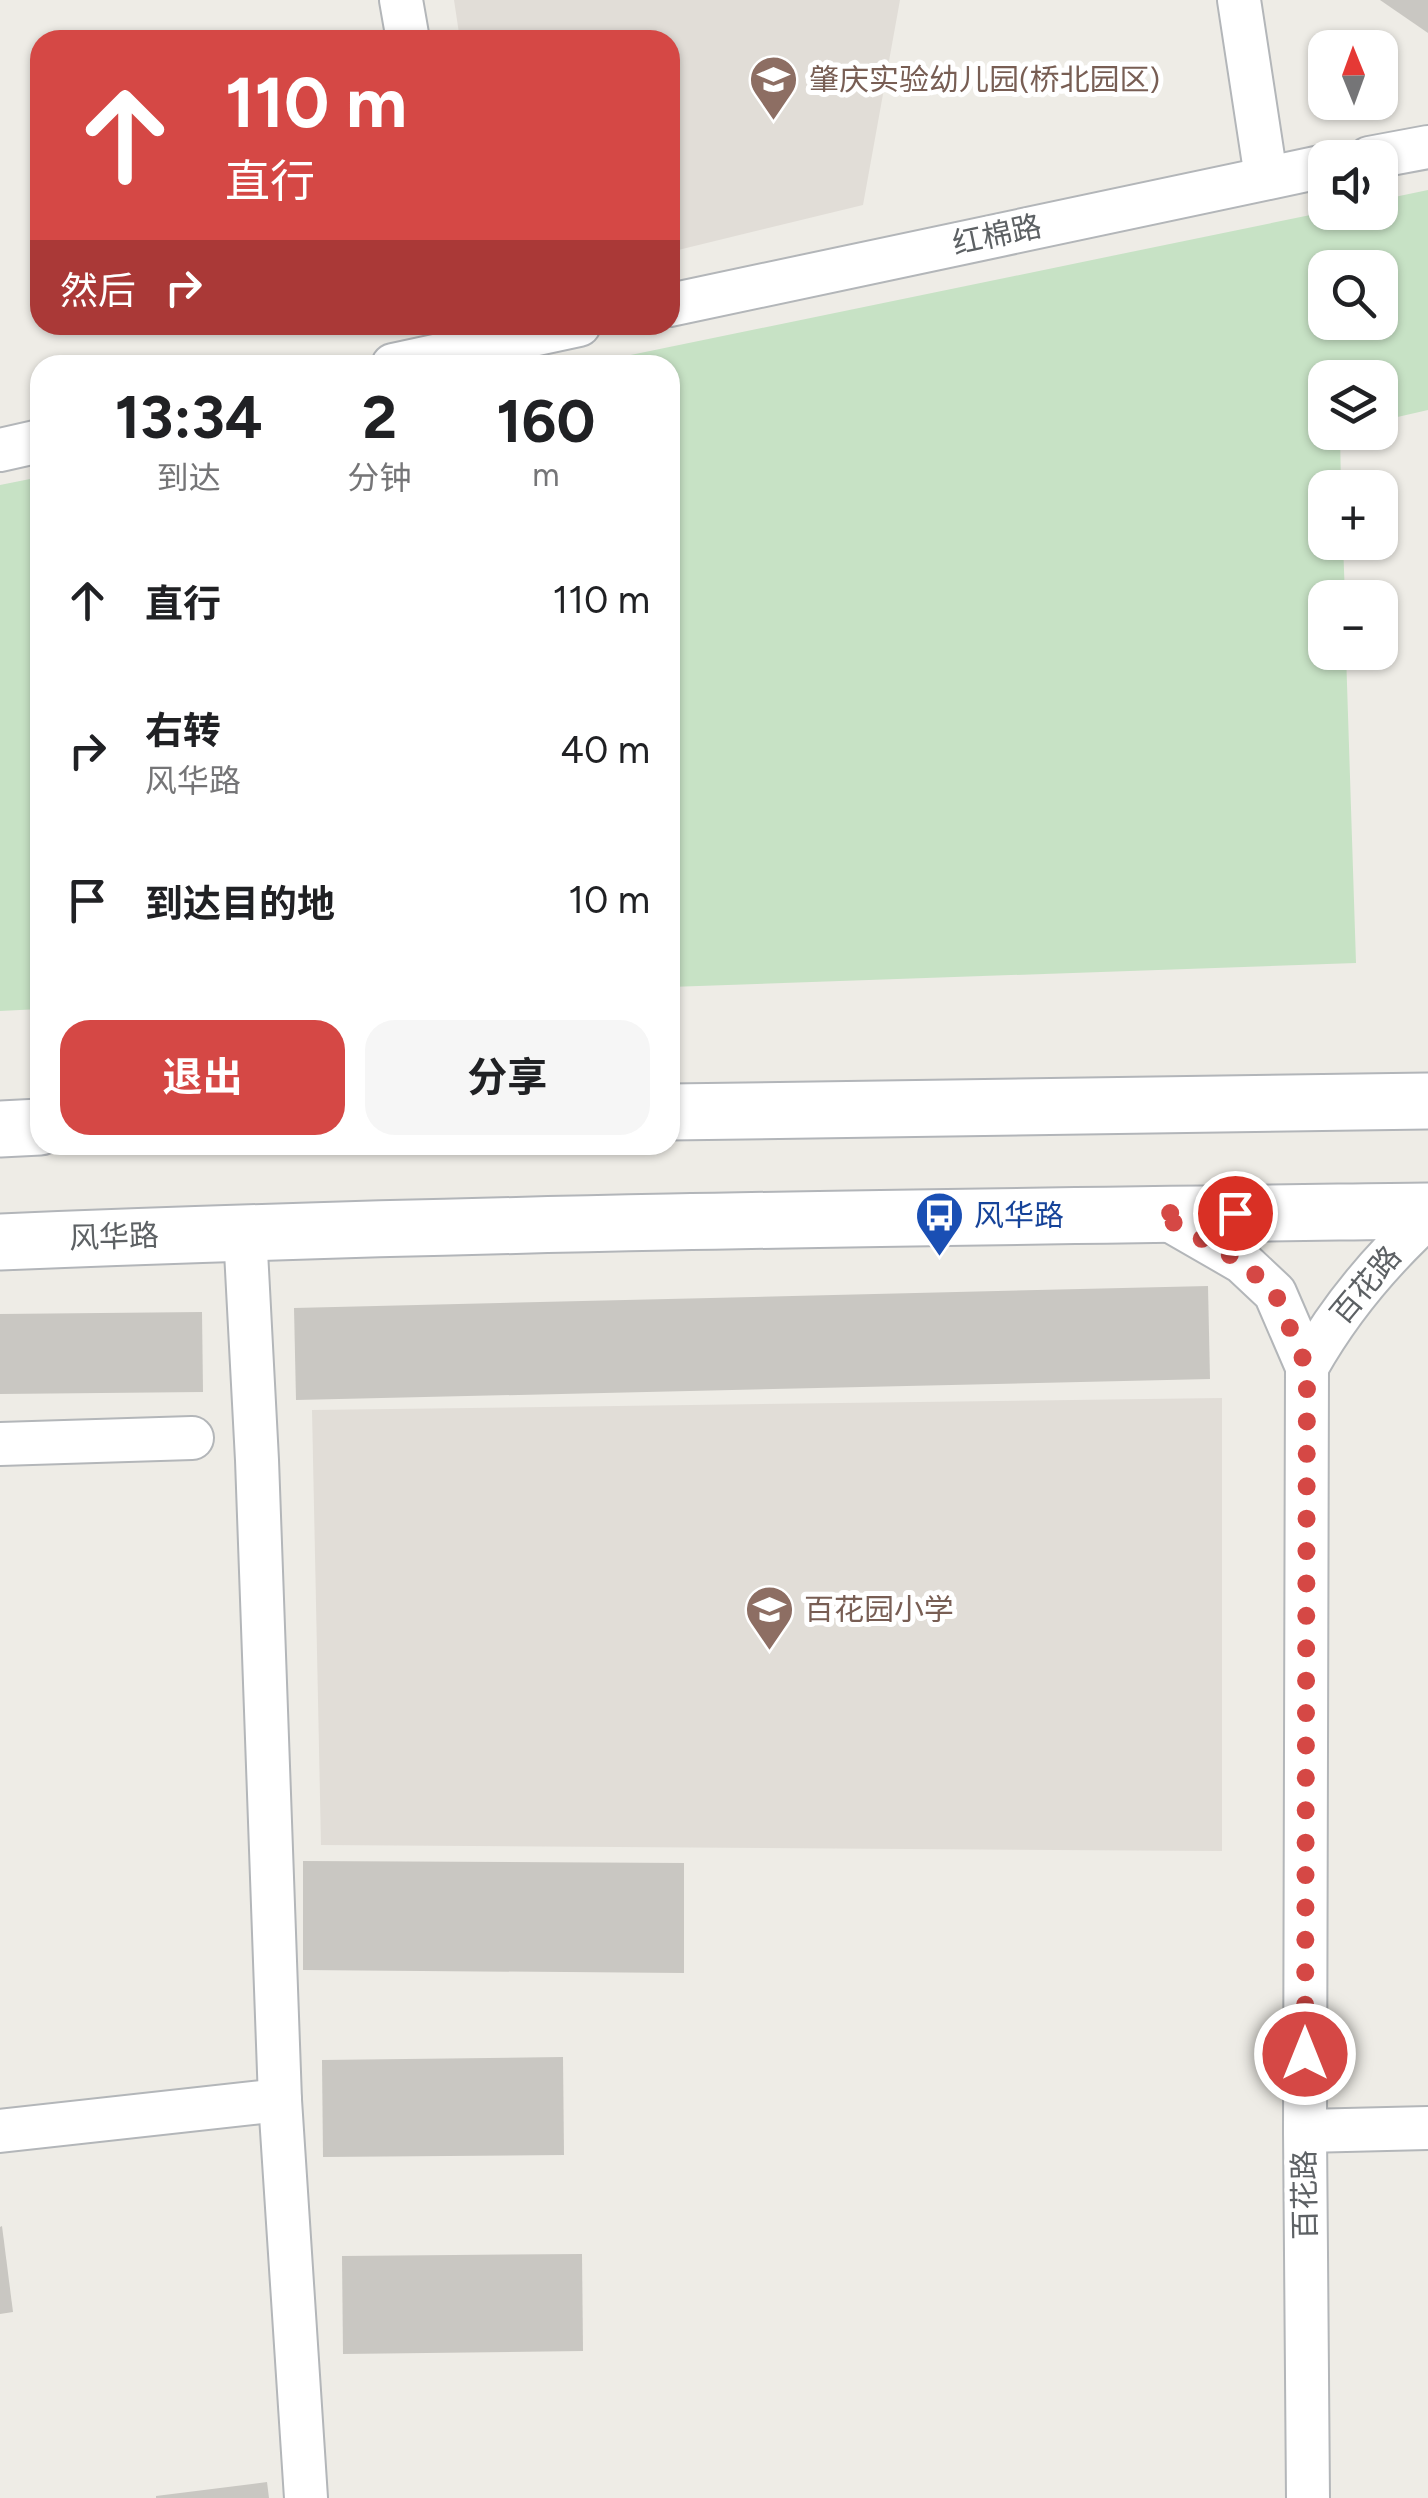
<!DOCTYPE html>
<html lang="zh">
<head>
<meta charset="utf-8">
<style>
	:root { --surface:#fff; --page:#f6f6f6; --text:#202124; --muted:#757577; --accent:#d54845 }
	body { margin:0; font-family:Figtree,"Noto Sans SC",sans-serif; background:var(--page); color:var(--text); height:100vh; display:flex; flex-direction:column; font-size:38px; white-space:nowrap }
	* { box-sizing:border-box; margin:0 }
	p { font-size:32px; color:var(--muted) }
	.icon { flex:none; width:55px; height:55px; fill:none; stroke:currentColor; stroke-width:2; stroke-linecap:round; stroke-linejoin:round }
	.map { position:relative; flex:1; overflow:hidden }
	.side { position:absolute; left:30px; top:355px; width:650px; height:800px; display:flex; flex-direction:column; background:var(--surface); border-radius:30px; box-shadow:0 2px 8px #0004 }
	.side>* { flex:none }
	.hud { position:absolute; left:30px; top:30px; width:650px; height:305px; border-radius:30px; box-shadow:0 2px 8px #0004; background:#d54845; color:#fff; overflow:hidden }
	.needle { width:65px; rotate:359deg }
	.tools { position:absolute; left:1308px; top:30px; display:grid; gap:20px }
	.tools a { display:grid; place-items:center; width:90px; height:90px; border-radius:20px; background:var(--surface); box-shadow:0 2px 8px #0004; font-size:50px }
	.pin { position:absolute; display:grid; place-items:center; width:85px; height:85px; color:#fff; margin:-42px; border:5px solid #fff; border-radius:50%; box-shadow:0 2px 10px #0007 }
	.me { position:absolute; width:110px; margin:-55px; rotate:0deg; stroke-linejoin:round; filter:drop-shadow(0 0 8px #0008) }
	.turn { display:flex; align-items:center; gap:35px; height:210px; padding:0 30px; font-size:45px }
	.turn .icon { width:130px; height:130px; stroke-width:2.5 }
	.turn b { display:block; font-size:70px; line-height:85px }
	.then { display:flex; align-items:center; height:95px; padding:0 30px; background:#0003; gap:20px; font-size:38px }
	.eta { display:flex; justify-content:space-evenly; align-items:center; height:170px; text-align:center }
	.eta b { font-size:60px; font-weight:700; line-height:70px }
	.action { display:flex; gap:20px; margin-top:auto; padding:20px 30px }
	.action a { flex:1; height:115px; border-radius:30px; background:var(--accent); color:#fff; font-size:40px; font-weight:700; line-height:115px; text-align:center }
	.action a+a { background:var(--page); color:var(--text) }
	ul { padding:0; list-style:none }
	li { display:flex; align-items:center; gap:30px; height:150px; padding:0 30px }
	li div { flex:1 }
	li b { display:block; font-size:38px }
	li em { font-style:normal }
	.map>svg:first-child { display:block }
	.education { fill:#e1ddd7 }
	.green { fill:#c7e2c5; fill-rule:evenodd }
	.building { fill:#c9c7c2 }
	.lines { fill:none; stroke-linecap:round; stroke-linejoin:round }
	.minor-casing { stroke:#b3b6b9; stroke-width:46 }
	.secondary-casing { stroke:#b2b5b9; stroke-width:59 }
	.minor { stroke:#fff; stroke-width:42 }
	.secondary { stroke:#fff; stroke-width:55 }
	.route { stroke:#d54845; stroke-width:18; stroke-dasharray:0 32.4 }
	.labels { text-anchor:middle; stroke-width:10; stroke-linejoin:round; paint-order:stroke }
	.education-label { font-size:30px; fill:#785e54; stroke:#fff; text-anchor:start }
	.street-label { font-size:30px; fill:#5d6164; stroke:#fff }
	.transit-label { font-size:30px; fill:#164399; stroke:#fff; text-anchor:start }
</style>
</head>
<body>
<div class="map">
<svg width="1428" height="2498" viewBox="0 0 1428 2498">
	<rect width="100%" height="100%" fill="#eeece6"/>
	<g class="education">
		<polygon points="454,0 900,0 863,205 670,252 670,40 460,40"/>
		<polygon points="1222,1398 1222,1851 321,1845 312,1410"/>
	</g>
	<g class="green">
		<path d="M1428,190V410L1380,421V378H1325V432L1340,433L1341,487L1325,488V542L1343,543L1345,597L1325,598V652L1346,653L1356,963L670,987V365H582L1325,212H1380V200ZM1325,268H1380V322H1325Z"/>
		<polygon points="40,477 40,1009 0,1011 0,485"/>
	</g>
	<g class="building">
		<polygon points="1380,0 1428,0 1428,33"/>
		<polygon points="1208,1286 1210,1379 296,1400 294,1308"/>
		<polygon points="202,1312 203,1392 0,1394 0,1314"/>
		<polygon points="303,1861 684,1863 684,1973 303,1970"/>
		<polygon points="563,2057 564,2155 323,2157 322,2060"/>
		<polygon points="2,2226 13,2312 0,2314 0,2227"/>
		<polygon points="582,2254 583,2351 343,2354 342,2256"/>
		<polygon points="267,2482 269,2498 156,2498 156,2496"/>
	</g>
	<g class="lines">
		<defs>
			<g id="minor">
				<polyline points="401,0 408,40"/>
				<polyline points="1239,0 1266,177"/>
				<polyline points="1369,158 1428,147"/>
				<polyline points="670,305 1325,166"/>
				<polyline points="393,365 579,325"/>
				<polyline points="0,450 40,441"/>
				<polyline points="1157,1213 1242,1262 1275,1293 1307,1367"/>
				<polyline points="245,1232 257,1460 280,2100 306,2498"/>
				<polyline points="0,1444 192,1438"/>
				<polyline points="0,2131 280,2100"/>
				<polyline points="1305,2131 1428,2128"/>
				<path d="M1308,2498L1305,2131L1307,1367C1339,1310 1380,1261 1428,1217"/>
			</g>
			<g id="secondary">
				<polyline points="670,1112 1428,1101"/>
				<polyline points="0,1129 40,1127"/>
				<path d="M0,1242C476,1222 952,1217 1428,1211"/>
			</g>
		</defs>
		<use href="#minor" class="minor-casing"/>
		<use href="#secondary" class="secondary-casing"/>
		<use href="#minor" class="minor"/>
		<use href="#secondary" class="secondary"/>
	</g>
	<g class="lines">
		<polyline class="route" points="1235,1213 1157,1213 1242,1262 1275,1293 1307,1368 1305,2054"/>
	</g>
	<defs>
		<symbol id="school-pin" viewBox="-11 -11 22 30"><path d="M0 17L-7.5 6A9.5 9.5 0 1 1 7.5 6Z" fill="#8d6e63" stroke="#fff"/><path d="M0-5L7-2L0 1L-7-2ZM-4 1L0 2.5L4 1V4Q0 6-4 4Z" fill="#fff"/></symbol>
		<symbol id="bus-pin" viewBox="-11 -11 22 30"><path d="M0 17L-7.5 6A9.5 9.5 0 1 1 7.5 6Z" fill="#1a4fb4" stroke="#fff"/><path d="M-5-6H5V4H4V6H2V4H-2V6H-4V4H-5ZM-3.5-4V0h7V-4ZM-3.5 1.2v1.5H-2V1.2ZM2 1.2v1.5H3.5V1.2Z" fill="#fff"/></symbol>
	</defs>
	<g fill-rule="evenodd">
		<use href="#school-pin" x="746" y="52" width="55" height="75"/>
		<use href="#bus-pin" x="912" y="1188" width="55" height="75"/>
		<use href="#school-pin" x="742" y="1582" width="55" height="75"/>
	</g>
	<g class="labels">
		<g class="education-label">
			<text x="809" y="90">肇庆实验幼儿园(桥北园区)</text>
			<text x="804" y="1620">百花园小学</text>
		</g>
		<g class="street-label">
			<text transform="translate(997 235) rotate(-12)" y="10">红棉路</text>
			<text transform="translate(114 1237) rotate(-2)" y="10">风华路</text>
			<text transform="translate(1366 1285) rotate(-50)" y="10">百花路</text>
			<text transform="translate(1305 2195) rotate(-91)" y="10">百花路</text>
		</g>
		<g class="transit-label">
			<text x="974" y="1226">风华路</text>
		</g>
	</g>
</svg>
<div class="tools">
<a><svg class="needle" viewBox="-14 -14 28 28"><path d="M0-13l5 13h-10z" fill="#e53935"/><path d="M0 13l5-13h-10z" fill="#757577"/></svg></a>
<a><svg class="icon" aria-label="sound" viewBox="0 0 24 24"><path d="M4 9h4l5-4v14l-5-4H4zM17 9q2 3 0 6"/></svg></a>
<a><svg class="icon" aria-label="search" viewBox="0 0 24 24"><circle cx="10" cy="10" r="6"/><path d="M15 15l6 6"/></svg></a>
<a><svg class="icon" aria-label="layers" viewBox="0 0 24 24"><path d="M12 4l9 5-9 5-9-5zM3 14l9 5 9-5"/></svg></a>
<a>+</a>
<a>−</a>
</div>
<div class="pin" style="left:1235px;top:1213px;background:#d93025"><svg class="icon" aria-label="arrive" viewBox="0 0 24 24"><path d="M6 21V4h12l-3 4 3 4H6"/></svg></div>
<svg class="me" style="left:1305px;top:2054px" viewBox="-20 -20 40 40"><circle r="17" fill="#d54845" stroke="#fff" stroke-width="3"/><path d="M0-11L8 9 0 5-8 9z" fill="#fff"/></svg>
<div class="hud">
<div class="turn"><svg class="icon" aria-label="ahead" viewBox="0 0 24 24"><path d="M12 20V5M6 11l6-6 6 6"/></svg><div><b>110 m</b>直行</div></div>
<div class="then">然后<svg class="icon" aria-label="right" viewBox="0 0 24 24"><path d="M7 20v-9h11M14 6l5 5-5 5"/></svg></div>
</div>
<section class="side">
<div class="eta">
<div><b>13:34</b><p>到达</p></div>
<div><b>2</b><p>分钟</p></div>
<div><b>160</b><p>m</p></div>
</div>
<ul>
<li><svg class="icon" aria-label="ahead" viewBox="0 0 24 24"><path d="M12 20V5M6 11l6-6 6 6"/></svg><div><b>直行</b></div><em>110 m</em></li>
<li><svg class="icon" aria-label="right" viewBox="0 0 24 24"><path d="M7 20v-9h11M14 6l5 5-5 5"/></svg><div><b>右转</b><p>风华路</p></div><em>40 m</em></li>
<li><svg class="icon" aria-label="arrive" viewBox="0 0 24 24"><path d="M6 21V4h12l-3 4 3 4H6"/></svg><div><b>到达目的地</b></div><em>10 m</em></li>
</ul>
<div class="action"><a>退出</a><a>分享</a></div>
</section>
</div>
</body>
</html>
